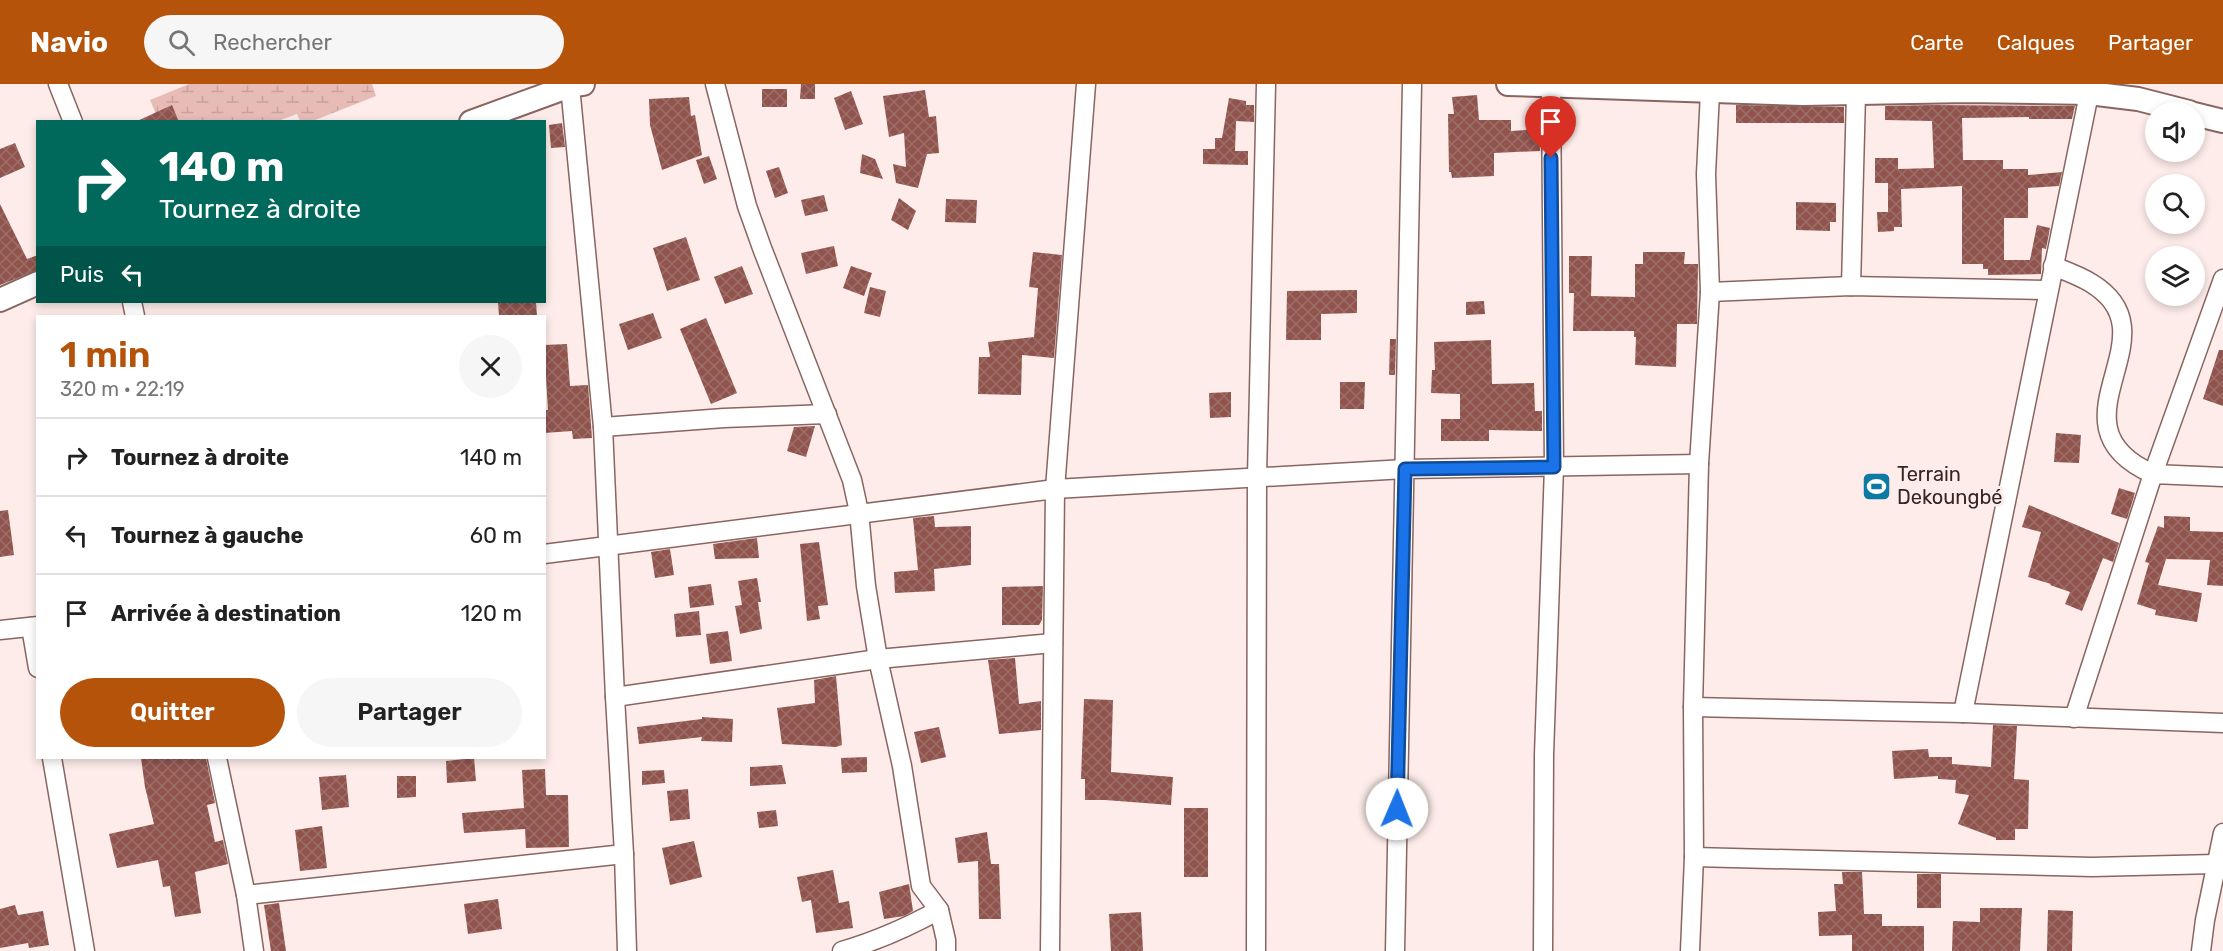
<!DOCTYPE html>
<html lang="fr">
<head>
<meta charset="utf-8">
<style>
	:root { --surface:#fff; --page:#f6f6f6; --text:#222; --muted:#767676; --line:#e0e0e0; --accent:#b45309 }
	body { margin:0; font-family:Rubik,sans-serif; background:var(--page); color:var(--text); height:100vh; display:flex; flex-direction:column; font-size:22px; white-space:nowrap }
	* { box-sizing:border-box; margin:0 }
	p { font-size:20px; color:var(--muted) }
	.icon { flex:none; width:33px; height:33px; fill:none; stroke:currentColor; stroke-width:2; stroke-linecap:round; stroke-linejoin:round }
	.map { position:relative; flex:1; overflow:hidden }
	.sheet { position:absolute; left:36px; top:231px; width:510px; height:444px; display:flex; flex-direction:column; background:var(--surface); border-radius:0px; box-shadow:0 3px 9px #0003 }
	.sheet>* { flex:none }
	.banner { position:absolute; left:36px; top:36px; width:510px; height:183px; border-radius:0px; box-shadow:0 3px 9px #0003; background:#00695c; color:#fff; overflow:hidden }
	.buttons { position:absolute; left:2145px; top:18px; display:grid; gap:12px }
	.buttons a { display:grid; place-items:center; width:60px; height:60px; border-radius:50%; background:var(--surface); box-shadow:0 3px 9px #0003; font-size:30px }
	.pin { position:absolute; display:grid; place-items:center; width:51px; height:51px; color:#fff; margin:-62px -26px; border-radius:50% 50% 50% 0; rotate:-45deg; box-shadow:0 0 6px #0007 }
	.pin .icon { rotate:45deg }
	.me { position:absolute; width:66px; margin:-33px; rotate:1deg; stroke-linejoin:round; filter:drop-shadow(0 0 4px #0008) }
	.turn { display:flex; align-items:center; gap:21px; height:126px; padding:0 24px; font-size:27px }
	.turn .icon { width:78px; height:78px; stroke-width:2.5 }
	.turn b { display:block; font-size:42px; line-height:51px }
	.then { display:flex; align-items:center; height:57px; padding:0 24px; background:#0003; gap:12px; font-size:22px }
	.round { display:grid; place-items:center; flex:none; width:63px; height:63px; border-radius:32px; background:var(--page) }
	.overview { display:flex; align-items:center; justify-content:space-between; height:102px; padding:0 24px }
	h1 { font-size:36px; font-weight:600; line-height:45px; color:var(--accent) }
	.cta { display:flex; gap:12px; margin-top:auto; padding:12px 24px }
	.cta a { flex:1; height:69px; border-radius:36px; background:var(--accent); color:#fff; font-size:24px; font-weight:600; line-height:69px; text-align:center }
	.cta a+a { background:var(--page); color:var(--text) }
	ul { padding:0; list-style:none }
	li { display:flex; align-items:center; gap:18px; height:78px; padding:0 24px; border-top:2px solid var(--line) }
	li div { flex:1 }
	li b { display:block; font-size:22px }
	li em { font-style:normal }
	header { display:flex; align-items:center; gap:36px; box-sizing:border-box; height:84px; padding:0 30px; background:var(--accent); color:#fff }
	header strong { font-size:28px }
	nav { display:flex; gap:33px; margin-inline-start:auto; font-size:21px }
	.search { width:420px; height:54px; background:var(--page); display:flex; align-items:center; gap:15px; box-sizing:border-box; padding:0 21px; border-radius:33px; color:var(--muted); font-size:22px }
	.map>svg:first-child { display:block }
	.wetland { fill:url(#wetland-marsh) }
	.building { fill:url(#building-cross-hatch) }
	.lines { fill:none; stroke-linecap:round; stroke-linejoin:round }
	.minor-casing { stroke:#896560; stroke-width:21 }
	.tertiary-casing { stroke:#896560; stroke-width:26 }
	.minor { stroke:#fff; stroke-width:18 }
	.tertiary { stroke:#fff; stroke-width:22 }
	.route-casing { stroke:#114b97; stroke-width:15 }
	.route { stroke:#1a73e8; stroke-width:10 }
	.labels { text-anchor:middle; stroke-width:6; stroke-linejoin:round; paint-order:stroke }
	.poi-label { font-size:20px; fill:#352624; stroke:#fdece9; text-anchor:start }
</style>
</head>
<body>
<header>
<strong>Navio</strong>
<div class="search"><svg class="icon" aria-label="search" viewBox="0 0 24 24"><circle cx="10" cy="10" r="6"/><path d="M15 15l6 6"/></svg>Rechercher</div>
<nav><a>Carte</a><a>Calques</a><a>Partager</a></nav>
</header>
<div class="map">
<svg width="2223" height="867" viewBox="0 0 2223 867">
	<defs>
		<pattern id="wetland-marsh" width="20" height="14" patternUnits="userSpaceOnUse" patternTransform="scale(1.5)"><rect width="20" height="14" fill="#e8bcb6"/><path d="M1 5h8M5 5V1M11 12h8M15 12V8" fill="none" stroke="#c8a19c"/></pattern>
		<pattern id="building-cross-hatch" width="8" height="8" patternUnits="userSpaceOnUse" patternTransform="scale(1.5)"><rect width="8" height="8" fill="#90544d"/><path d="M0 0l8 8M0 8l8-8" fill="none" stroke="#9c6e69"/></pattern>
	</defs>
	<rect width="100%" height="100%" fill="#fdece9"/>
	<polygon class="wetland" points="189,0 372,0 376,12 310,38 300,37 297,30 278,37 159,37 150,16"/>
	<g class="building">
		<polygon points="801,0 815,0 815,15 800,15"/>
		<rect x="762" y="5" width="25" height="18"/>
		<polygon points="925,6 929,33 936,32 939,69 927,70 918,104 896,99 893,80 906,83 904,49 889,53 883,12"/>
		<polygon points="851,7 863,40 845,46 834,14"/>
		<polygon points="1477,11 1479,36 1511,36 1511,47 1540,45 1540,67 1494,69 1494,92 1452,94 1451,88 1449,88 1448,30 1454,30 1452,13"/>
		<polygon points="689,13 691,32 695,31 702,71 662,86 650,41 649,15"/>
		<polygon points="1229,14 1246,17 1246,21 1254,21 1254,38 1236,37 1235,67 1248,67 1248,81 1203,80 1203,65 1215,65 1215,54 1222,54"/>
		<polygon points="172,21 179,38 135,38"/>
		<polygon points="1736,21 1844,23 1844,39 1736,39"/>
		<polygon points="1932,21 2075,22 2072,35 2029,35 2029,33 1962,34 1963,76 2003,76 2003,85 2028,85 2028,91 2062,88 2059,102 2028,104 2028,134 2004,134 2004,176 2030,176 2037,141 2050,144 2046,165 2042,164 2041,190 1988,191 1988,185 1983,185 1983,180 1962,180 1962,102 1901,105 1902,143 1894,143 1894,147 1878,148 1877,128 1888,128 1888,99 1875,99 1875,74 1898,74 1898,85 1934,84 1932,37 1885,36 1885,22"/>
		<polygon points="562,39 565,63 551,64 549,41"/>
		<polygon points="15,59 25,83 0,94 0,65"/>
		<polygon points="862,70 875,75 883,95 860,89"/>
		<polygon points="709,72 717,95 704,100 696,76"/>
		<polygon points="779,83 788,109 775,114 766,87"/>
		<polygon points="824,111 828,127 805,132 801,116"/>
		<polygon points="899,114 916,127 908,146 891,136"/>
		<polygon points="946,115 977,116 976,139 945,138"/>
		<polygon points="1796,118 1836,119 1836,138 1830,138 1830,147 1796,146"/>
		<polygon points="0,120 27,175 38,171 38,186 0,201"/>
		<polygon points="686,153 700,196 667,207 653,164"/>
		<polygon points="834,162 838,182 806,190 801,169"/>
		<polygon points="1033,168 1062,171 1054,274 1022,271 1021,311 978,310 979,273 990,273 988,258 1034,253 1038,204 1029,203"/>
		<polygon points="1643,168 1685,168 1684,180 1698,180 1697,240 1677,240 1676,283 1635,281 1636,253 1634,253 1634,247 1573,247 1574,209 1569,209 1569,172 1592,172 1591,212 1635,213 1635,180 1643,180"/>
		<polygon points="742,182 753,210 725,220 714,193"/>
		<polygon points="851,182 872,189 864,212 843,204"/>
		<polygon points="870,203 886,207 880,233 864,229"/>
		<polygon points="1357,206 1357,229 1321,230 1321,256 1286,256 1287,207"/>
		<polygon points="1484,217 1485,230 1466,231 1466,218"/>
		<polygon points="498,218 536,218 537,232 499,232"/>
		<polygon points="653,229 662,254 628,266 619,240"/>
		<polygon points="706,234 737,309 711,320 680,245"/>
		<polygon points="1390,255 1396,255 1395,291 1389,291"/>
		<polygon points="1491,256 1492,300 1534,299 1535,327 1542,327 1542,347 1489,346 1489,357 1441,357 1441,335 1460,335 1460,310 1431,309 1432,286 1435,286 1434,258"/>
		<polygon points="567,260 570,302 588,301 592,354 573,355 572,347 544,349 544,326 548,326 546,293 544,294 544,261"/>
		<polygon points="2219,266 2223,266 2223,322 2203,315"/>
		<polygon points="1340,298 1365,298 1364,325 1340,325"/>
		<polygon points="1231,308 1231,333 1210,334 1209,309"/>
		<polygon points="815,342 806,373 787,367 794,343"/>
		<polygon points="2056,349 2081,351 2079,379 2054,378"/>
		<polygon points="2119,404 2135,409 2127,435 2111,430"/>
		<polygon points="2029,421 2119,459 2113,478 2103,474 2082,527 2065,520 2070,508 2050,501 2051,500 2028,493 2041,448 2022,443"/>
		<polygon points="8,426 14,471 0,473 0,427"/>
		<polygon points="934,432 935,443 971,442 971,481 934,485 935,507 895,509 894,488 918,486 913,434"/>
		<polygon points="2164,432 2190,433 2190,447 2223,448 2223,502 2207,501 2210,476 2166,475 2158,501 2202,509 2197,538 2155,531 2156,526 2137,520 2149,479 2145,478 2158,442 2164,444"/>
		<polygon points="757,454 759,474 715,475 713,460"/>
		<polygon points="819,458 828,521 818,522 820,535 807,537 800,460"/>
		<polygon points="670,465 674,491 655,494 651,468"/>
		<polygon points="757,494 761,518 758,518 762,545 740,550 735,522 742,521 738,497"/>
		<polygon points="711,500 714,521 690,524 688,503"/>
		<polygon points="1043,502 1042,536 1039,541 1002,541 1002,503"/>
		<polygon points="699,527 701,551 676,553 674,530"/>
		<polygon points="728,547 732,577 710,580 706,550"/>
		<polygon points="1015,574 1019,620 1041,617 1041,646 999,650 988,576"/>
		<polygon points="836,592 842,661 836,663 782,660 777,624 815,619 814,596"/>
		<polygon points="1084,615 1113,616 1111,688 1173,693 1171,721 1105,716 1085,716 1085,695 1081,695"/>
		<polygon points="702,633 733,635 732,658 701,657 702,653 639,660 637,643 702,635"/>
		<polygon points="1993,641 2017,642 2014,695 2029,696 2028,745 2015,745 2015,756 1996,756 1996,754 1958,740 1969,711 1955,709 1956,696 1938,695 1938,692 1894,695 1892,667 1928,665 1929,673 1952,673 1952,680 1991,683"/>
		<polygon points="939,643 946,673 921,679 914,648"/>
		<polygon points="867,673 867,688 842,689 841,674"/>
		<polygon points="141,674 206,674 215,719 207,721 215,758 223,756 228,780 195,788 201,829 175,833 170,802 163,803 158,776 117,784 109,750 154,740 145,703"/>
		<polygon points="474,674 476,697 447,699 446,677"/>
		<polygon points="782,681 786,700 750,702 750,683"/>
		<polygon points="545,685 546,711 568,711 569,763 526,764 525,745 464,749 462,729 524,724 522,686"/>
		<polygon points="664,686 665,699 642,701 642,687"/>
		<polygon points="346,691 349,723 322,726 319,693"/>
		<polygon points="397,692 416,692 416,713 397,714"/>
		<polygon points="688,705 690,735 670,737 667,707"/>
		<rect x="1184" y="724" width="24" height="69"/>
		<polygon points="776,726 778,742 759,744 757,728"/>
		<polygon points="322,742 327,784 300,787 295,746"/>
		<polygon points="987,748 991,780 999,780 1001,835 979,835 978,777 958,779 955,754"/>
		<polygon points="694,757 702,793 670,801 662,764"/>
		<polygon points="833,786 839,819 849,817 853,844 816,849 811,816 802,818 797,793"/>
		<polygon points="1842,788 1862,788 1864,830 1882,830 1882,842 1924,842 1924,867 1852,867 1852,851 1819,852 1818,828 1836,827 1834,800 1843,800"/>
		<rect x="1917" y="790" width="24" height="34"/>
		<polygon points="909,800 913,827 904,832 884,835 879,808"/>
		<polygon points="498,815 502,845 468,850 464,820"/>
		<polygon points="279,819 286,867 271,867 264,821"/>
		<polygon points="15,821 18,831 43,827 49,861 29,864 28,859 0,864 0,825"/>
		<polygon points="1980,824 2022,824 2020,867 1952,867 1953,837 1980,838"/>
		<polygon points="2048,826 2073,827 2072,867 2047,867"/>
		<polygon points="1141,828 1143,867 1111,867 1109,830"/>
	</g>
	<g class="lines">
		<defs>
			<g id="minor">
				<polyline points="58,0 73,38"/>
				<polyline points="715,0 747,122 762,164 852,396 859,428 866,502 878,575 902,682 921,802 939,826 946,856 946,867"/>
				<polyline points="1086,0 1055,405 1405,385 1699,380"/>
				<polyline points="570,2 603,343 615,613 624,770 627,867"/>
				<path d="M2053,182C2066,187 2080,192 2091,199C2179,252 2041,340 2153,390L2223,195"/>
				<polyline points="1851,202 1856,10"/>
				<polyline points="1710,208 1851,202 2048,206"/>
				<polyline points="132,218 135,232"/>
				<polyline points="603,343 724,334 827,330"/>
				<polyline points="544,470 1055,405 1050,867"/>
				<polyline points="31,543 38,584"/>
				<polyline points="0,546 38,542"/>
				<polyline points="615,613 878,575 1053,559"/>
				<polyline points="1693,623 1963,629 2223,639"/>
				<polyline points="1963,629 2091,0"/>
				<polyline points="2074,634 2153,390 2223,393"/>
				<polyline points="52,674 85,867"/>
				<polyline points="217,674 246,811 254,867"/>
				<polyline points="1694,773 2092,783 2216,780"/>
				<polyline points="246,811 624,770"/>
				<path d="M842,867C877,857 908,843 939,826"/>
				<polyline points="1256,867 1257,392 1266,0"/>
				<polyline points="1395,867 1412,0"/>
				<polyline points="1543,867 1544,671 1554,383 1551,2"/>
				<polyline points="1690,867 1694,773 1693,623 1699,380 1710,208 1706,90 1710,8"/>
				<polyline points="2201,867 2205,836 2223,749"/>
			</g>
			<g id="tertiary">
				<polyline points="1508,0 1803,10 1968,7 2089,9 2138,15 2189,28"/>
				<polyline points="2194,30 2223,37"/>
				<polyline points="471,38 570,2 583,0"/>
				<polyline points="0,216 38,199"/>
			</g>
		</defs>
		<use href="#minor" class="minor-casing"/>
		<use href="#tertiary" class="tertiary-casing"/>
		<use href="#minor" class="minor"/>
		<use href="#tertiary" class="tertiary"/>
	</g>
	<g class="lines">
		<defs>
			<polyline id="route" points="1397,725 1405,385 1554,383 1551,74"/>
		</defs>
		<use href="#route" class="route-casing"/>
		<use href="#route" class="route"/>
	</g>
	<defs>
		<symbol id="stadium-square" viewBox="-11 -11 22 22"><rect x="-9" y="-9" width="18" height="18" rx="4" fill="#0d7aa4" stroke="#fdece9"/><path d="M0-5a6.5 5 0 1 0 0 10a6.5 5 0 1 0 0-10ZM-3.5-1.8h7v3.6h-7Z" fill="#fff"/></symbol>
	</defs>
	<g fill-rule="evenodd">
		<use href="#stadium-square" x="1860" y="386" width="33" height="33"/>
	</g>
	<g class="labels">
		<g class="poi-label">
			<text x="1897" y="397">Terrain<tspan x="1897" dy="23">Dekoungbé</tspan></text>
		</g>
	</g>
</svg>
<div class="buttons">
<a><svg class="icon" aria-label="sound" viewBox="0 0 24 24"><path d="M4 9h4l5-4v14l-5-4H4zM17 9q2 3 0 6"/></svg></a>
<a><svg class="icon" aria-label="search" viewBox="0 0 24 24"><circle cx="10" cy="10" r="6"/><path d="M15 15l6 6"/></svg></a>
<a><svg class="icon" aria-label="layers" viewBox="0 0 24 24"><path d="M12 4l9 5-9 5-9-5zM3 14l9 5 9-5"/></svg></a>
</div>
<div class="pin" style="left:1551px;top:74px;background:#d93025"><svg class="icon" aria-label="arrive" viewBox="0 0 24 24"><path d="M6 21V4h12l-3 4 3 4H6"/></svg></div>
<svg class="me" style="left:1397px;top:725px" viewBox="-20 -20 40 40"><circle r="19" fill="#fff"/><path d="M0-13L10 11 0 6-10 11z" fill="#1a73e8"/></svg>
<div class="banner">
<div class="turn"><svg class="icon" aria-label="right" viewBox="0 0 24 24"><path d="M7 20v-9h11M14 6l5 5-5 5"/></svg><div><b>140 m</b>Tournez à droite</div></div>
<div class="then">Puis<svg class="icon" aria-label="left" viewBox="0 0 24 24"><path d="M17 20v-9H6M10 6l-5 5 5 5"/></svg></div>
</div>
<section class="sheet">
<div class="overview"><div><h1>1 min</h1><p>320 m · 22:19</p></div><a class="round"><svg class="icon" aria-label="close" viewBox="0 0 24 24"><path d="M6 6l12 12M18 6L6 18"/></svg></a></div>
<ul>
<li><svg class="icon" aria-label="right" viewBox="0 0 24 24"><path d="M7 20v-9h11M14 6l5 5-5 5"/></svg><div><b>Tournez à droite</b></div><em>140 m</em></li>
<li><svg class="icon" aria-label="left" viewBox="0 0 24 24"><path d="M17 20v-9H6M10 6l-5 5 5 5"/></svg><div><b>Tournez à gauche</b></div><em>60 m</em></li>
<li><svg class="icon" aria-label="arrive" viewBox="0 0 24 24"><path d="M6 21V4h12l-3 4 3 4H6"/></svg><div><b>Arrivée à destination</b></div><em>120 m</em></li>
</ul>
<div class="cta"><a>Quitter</a><a>Partager</a></div>
</section>
</div>
</body>
</html>
